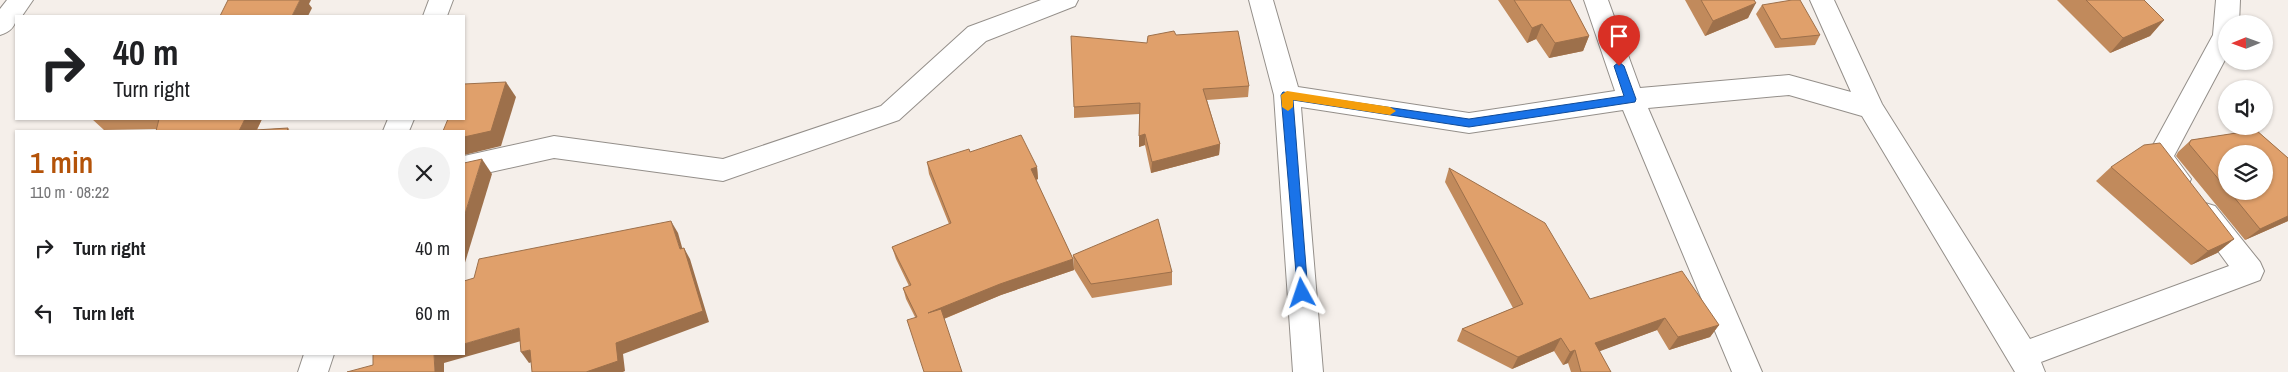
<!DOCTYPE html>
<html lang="en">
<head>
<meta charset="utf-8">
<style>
	:root { --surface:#fff; --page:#f2f2f2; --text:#202124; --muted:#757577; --accent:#b45309 }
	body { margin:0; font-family:"Archivo Narrow",sans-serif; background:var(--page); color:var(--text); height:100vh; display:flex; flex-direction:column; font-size:19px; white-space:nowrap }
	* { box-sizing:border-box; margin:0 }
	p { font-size:16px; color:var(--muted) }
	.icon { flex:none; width:28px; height:28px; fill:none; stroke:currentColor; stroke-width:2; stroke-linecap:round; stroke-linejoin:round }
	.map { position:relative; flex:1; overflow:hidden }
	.panel { position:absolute; left:15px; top:130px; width:450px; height:225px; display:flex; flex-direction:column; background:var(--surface); border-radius:0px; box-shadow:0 1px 4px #0004 }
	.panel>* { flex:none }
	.banner { position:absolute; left:15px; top:15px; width:450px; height:105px; border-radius:0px; box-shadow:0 1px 4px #0004; background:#fff; color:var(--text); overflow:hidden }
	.needle { width:32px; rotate:269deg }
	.fabs { position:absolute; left:2218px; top:15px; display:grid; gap:10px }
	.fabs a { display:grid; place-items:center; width:55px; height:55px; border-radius:50%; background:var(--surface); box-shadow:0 1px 4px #0004; font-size:25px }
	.pin { position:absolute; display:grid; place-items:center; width:42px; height:42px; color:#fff; margin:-51px -21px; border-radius:50% 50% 50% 0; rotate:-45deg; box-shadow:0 0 5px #0007 }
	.pin .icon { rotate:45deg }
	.me { position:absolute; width:55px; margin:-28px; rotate:355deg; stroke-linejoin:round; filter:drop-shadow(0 0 4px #0008) }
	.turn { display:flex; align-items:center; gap:18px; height:105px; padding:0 15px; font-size:22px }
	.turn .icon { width:65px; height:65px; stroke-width:2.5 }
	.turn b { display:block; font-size:35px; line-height:42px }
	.round { display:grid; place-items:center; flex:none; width:52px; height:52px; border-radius:26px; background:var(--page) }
	.overview { display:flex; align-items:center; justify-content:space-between; height:85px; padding:0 15px }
	h1 { font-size:30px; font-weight:600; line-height:38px; color:var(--accent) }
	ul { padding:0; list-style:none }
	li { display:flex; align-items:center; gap:15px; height:65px; padding:0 15px }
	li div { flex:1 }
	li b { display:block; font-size:19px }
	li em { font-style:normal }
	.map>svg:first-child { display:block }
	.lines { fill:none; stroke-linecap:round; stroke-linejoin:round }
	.street-casing { stroke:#948f8a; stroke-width:2 }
	.street { fill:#fff; fill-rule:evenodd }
	.wall { fill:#c18a5c; fill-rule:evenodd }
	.shaded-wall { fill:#9d704b }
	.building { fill:#e0a06b; stroke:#9d704b }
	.route { fill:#1a73e8; stroke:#114b97 }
	.slow { fill:#f59e0b }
</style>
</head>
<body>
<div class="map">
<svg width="2288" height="372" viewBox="0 0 2288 372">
	<rect width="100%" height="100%" fill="#f5efea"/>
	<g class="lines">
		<defs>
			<g id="street">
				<path d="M7,0H33L22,16H16C16,27 10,32 0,35V9Z"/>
				<polygon points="429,0 453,0 447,16 423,16"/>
				<polygon points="1041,0 1078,0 1075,6 986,41 899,120 723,181 554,158 464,178 464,156 554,136 723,159 881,106 968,27"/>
				<polygon points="1249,0 1273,0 1298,87 1469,113 1615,91 1584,0 1608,0 1640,88 1789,75 1851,92 1810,0 1834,0 1882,104 2030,339 2229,266 2191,214 2195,206 2205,203 2215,206 2260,262 2264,271 2260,280 2041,362 2045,372 2015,372 1862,116 1789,95 1648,108 1762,372 1732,372 1623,110 1469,133 1301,107 1323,372 1293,372 1274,95"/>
				<path d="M2216,0H2240L2239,24H2226V58L2174,156L2191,179L2187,187C2167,193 2155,175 2146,158L2213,35Z"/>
				<polygon points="388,119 414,119 409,131 383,131"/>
				<polygon points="304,354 334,354 328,372 298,372"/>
			</g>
		</defs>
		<use href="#street" class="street-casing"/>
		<use href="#street" class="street"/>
	</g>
	<g class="wall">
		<polygon points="1498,0 1570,0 1589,36 1583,51 1549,58 1536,39 1527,43"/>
		<polygon points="1685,0 1754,0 1748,18 1705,36"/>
		<polygon points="2057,0 2144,0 2164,20 2150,36 2110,53"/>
		<polygon points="1762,5 1820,35 1815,45 1775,48 1756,14"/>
		<polygon points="1176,35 1249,86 1248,97 1207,100 1220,144 1219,155 1151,173 1145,145 1139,147 1139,114 1074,118 1074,107 1147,43"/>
		<polygon points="92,119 262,119 257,130 288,128 290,131 156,131 156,129 104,130"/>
		<path d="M2256,130L2288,158V221L2245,240L2176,156L2178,152L2191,140ZM2226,154H2264V191H2226Z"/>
		<polygon points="970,152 1037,167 1038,179 1036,180 1073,259 1074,270 1001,295 944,319 915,317 906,299 903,288 909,286 896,259 892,247 949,224 929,174 927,162"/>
		<polygon points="2111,167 2234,239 2217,253 2191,265 2096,181"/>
		<polygon points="1449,168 1590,299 1719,325 1710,337 1669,350 1657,330 1599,351 1611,372 1571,372 1568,363 1563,365 1554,351 1512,369 1457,341 1462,329 1513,308 1445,182"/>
		<polygon points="1073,255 1172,272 1172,285 1092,298 1074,269"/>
	</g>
	<g class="shaded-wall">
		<polygon points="300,0 311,0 309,4 312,8 308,16 292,16"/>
		<polygon points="1756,3 1748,18 1705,36 1713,21"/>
		<polygon points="2164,20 2150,36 2110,53 2123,38"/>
		<polygon points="1542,24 1536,39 1527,43 1532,28"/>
		<polygon points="1589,36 1583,51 1549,58 1555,43"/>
		<polygon points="506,82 516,97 501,146 464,155 464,137"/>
		<polygon points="245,119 262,119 256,131 239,131"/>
		<polygon points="1145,134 1145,145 1139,147 1139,136"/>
		<polygon points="1220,144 1219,155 1151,173 1152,162"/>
		<polygon points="482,159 492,174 464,266 464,217"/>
		<polygon points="1037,167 1038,179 1032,181 1031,169"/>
		<polygon points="2288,216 2288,221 2245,240 2260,229"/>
		<polygon points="671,221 678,233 686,261 680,249"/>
		<polygon points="2234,239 2217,253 2191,265 2208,251"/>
		<polygon points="684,248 690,259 709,322 623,354 625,371 623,372 586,372"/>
		<polygon points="1073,259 1074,270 1001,295 931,324 928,313 1000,284"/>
		<polygon points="1665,318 1657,330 1587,356 1595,343"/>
		<polygon points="1719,325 1710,337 1669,350 1678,337"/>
		<polygon points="519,328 528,339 444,363 444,372 435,372 434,354 464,354 464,344"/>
		<polygon points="1561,338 1554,351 1512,369 1518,357"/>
		<polygon points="530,350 538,360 529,363 521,352"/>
		<polygon points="1575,350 1568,363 1563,365 1570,352"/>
	</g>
	<g class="building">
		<polygon points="228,0 300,0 292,16 220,16"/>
		<polygon points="1514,0 1570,0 1589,36 1555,43 1542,24 1532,28"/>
		<polygon points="1701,0 1754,0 1756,3 1713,21"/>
		<polygon points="1792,0 1800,0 1820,35 1781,39 1762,5"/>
		<polygon points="2086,0 2144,0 2164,20 2123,38"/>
		<polygon points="1174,31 1176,35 1238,31 1249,86 1203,89 1220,144 1152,162 1145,134 1139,136 1140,103 1074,107 1071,36 1147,43 1148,36"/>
		<polygon points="506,82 491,131 464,137 464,131 443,131 448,119 464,119 464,84"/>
		<polygon points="159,119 245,119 239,131 288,128 287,131 156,131"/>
		<polygon points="2256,130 2288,158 2288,216 2260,229 2229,191 2264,191 2264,154 2226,154 2226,188 2189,144 2191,140"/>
		<polygon points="1021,135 1037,167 1031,169 1073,259 1000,284 928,313 941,309 962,372 924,372 907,320 917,317 903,288 911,285 892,247 951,223 927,162 969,149 970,152"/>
		<polygon points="2160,143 2234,239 2208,251 2111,167 2144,145"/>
		<polygon points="482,159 464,217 464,163"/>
		<polygon points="1449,168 1545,223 1590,299 1682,271 1719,325 1678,337 1665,318 1595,343 1611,372 1581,372 1575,350 1570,352 1561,338 1518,357 1462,329 1523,304"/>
		<polygon points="1158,219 1172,272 1091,284 1073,255"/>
		<polygon points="671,221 680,249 684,248 703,311 616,343 618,361 586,372 532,372 530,350 521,352 519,328 464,344 464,281 474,278 479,259"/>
		<polygon points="373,354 434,354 435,372 347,372 373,365"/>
	</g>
	<polygon class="route" points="1619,62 1624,66 1636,99 1635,102 1469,127 1293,100 1308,293 1307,297 1298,297 1281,95 1283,92 1469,119 1624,96 1614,66"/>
	<polygon class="slow" points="1287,91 1390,107 1396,111 1390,115 1293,100 1293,107 1288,111 1282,107 1281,95"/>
</svg>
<div class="fabs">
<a><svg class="needle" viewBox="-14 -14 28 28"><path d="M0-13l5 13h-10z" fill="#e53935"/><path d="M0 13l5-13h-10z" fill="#757577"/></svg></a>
<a><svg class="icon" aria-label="sound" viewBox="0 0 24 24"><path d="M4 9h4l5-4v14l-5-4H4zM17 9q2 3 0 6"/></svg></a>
<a><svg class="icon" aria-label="layers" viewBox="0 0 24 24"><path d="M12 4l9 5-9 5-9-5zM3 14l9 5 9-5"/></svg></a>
</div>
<div class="pin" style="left:1619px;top:66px;background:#d93025"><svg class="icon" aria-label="arrive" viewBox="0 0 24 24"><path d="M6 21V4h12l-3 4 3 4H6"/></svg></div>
<svg class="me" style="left:1302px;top:293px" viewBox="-20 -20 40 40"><path d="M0-17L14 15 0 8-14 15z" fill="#1a73e8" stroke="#fff" stroke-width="4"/></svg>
<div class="banner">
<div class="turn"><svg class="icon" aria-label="right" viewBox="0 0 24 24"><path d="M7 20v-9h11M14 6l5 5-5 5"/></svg><div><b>40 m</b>Turn right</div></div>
</div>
<section class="panel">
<div class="overview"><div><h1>1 min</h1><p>110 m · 08:22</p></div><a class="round"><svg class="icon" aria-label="close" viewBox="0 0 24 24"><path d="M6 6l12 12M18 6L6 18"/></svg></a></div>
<ul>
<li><svg class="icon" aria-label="right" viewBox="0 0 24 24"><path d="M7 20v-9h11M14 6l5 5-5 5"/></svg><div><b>Turn right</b></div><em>40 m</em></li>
<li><svg class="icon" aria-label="left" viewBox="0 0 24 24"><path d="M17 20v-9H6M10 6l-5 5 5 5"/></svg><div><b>Turn left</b></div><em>60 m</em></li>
</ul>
</section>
</div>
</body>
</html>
